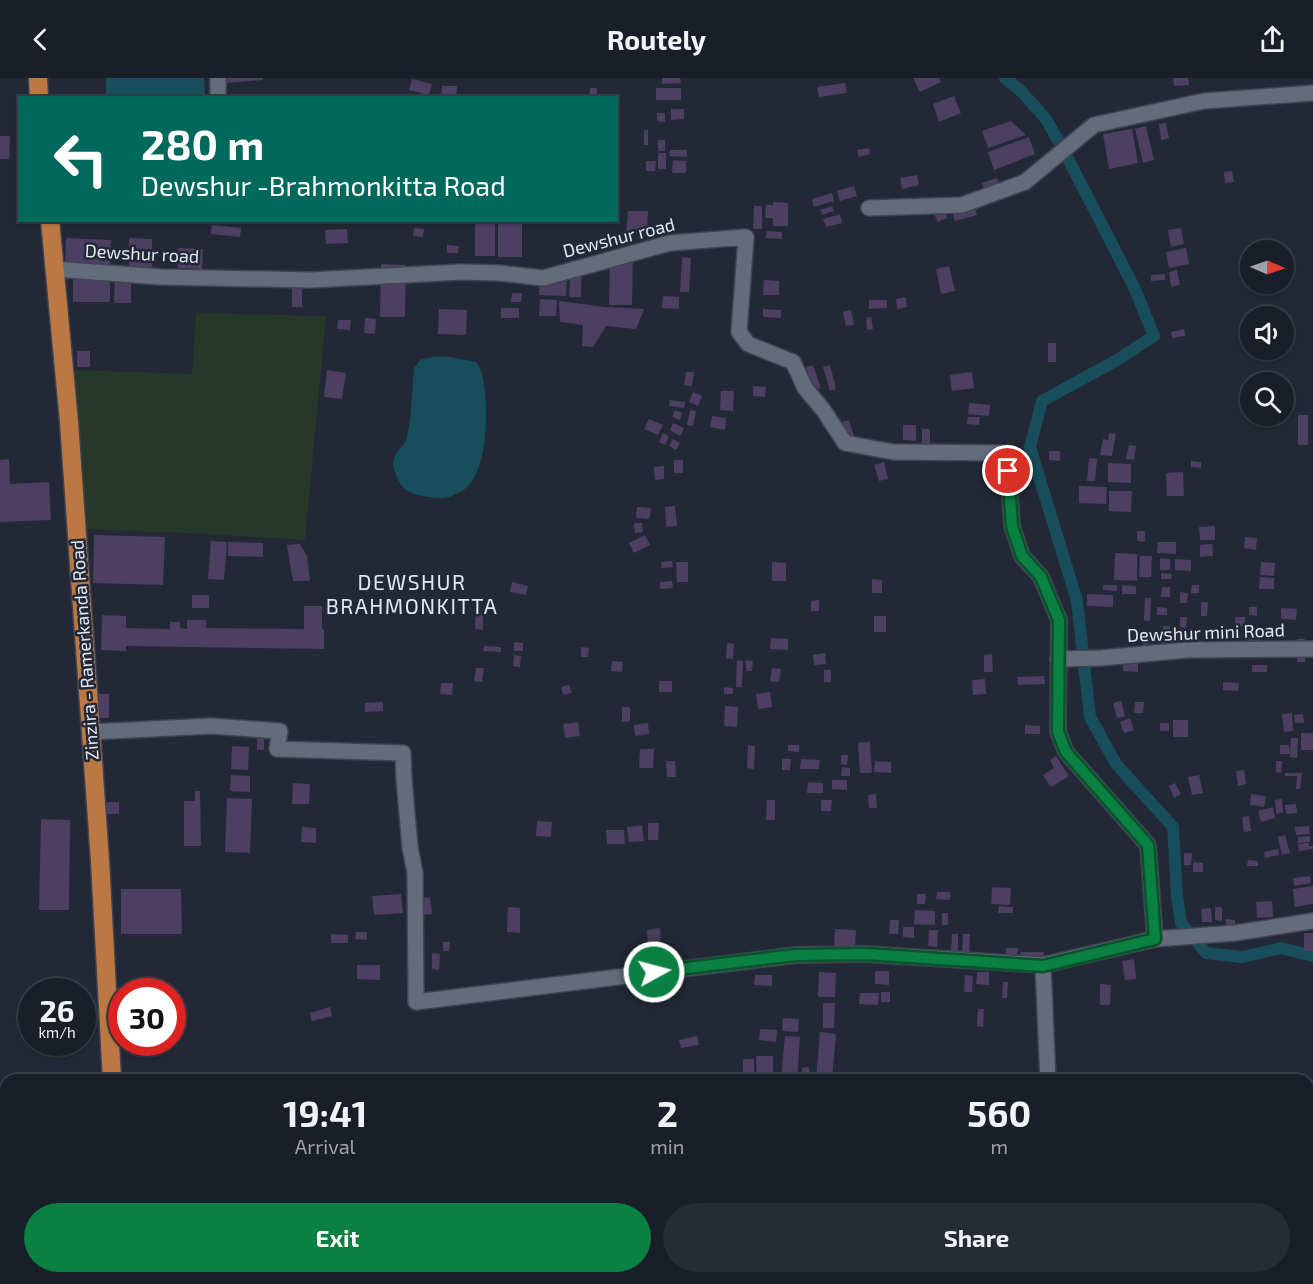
<!DOCTYPE html>
<html lang="en">
<head>
<meta charset="utf-8">
<style>
	:root { --surface:#1a1e28; --page:#272b34; --text:#f1f3f6; --muted:#9fa2a8; --line:#383c45; --accent:#0b8043 }
	body { margin:0; font-family:"Exo 2",sans-serif; background:var(--page); color:var(--text); height:100vh; display:flex; flex-direction:column; font-size:22px; white-space:nowrap }
	* { box-sizing:border-box; margin:0 }
	p { font-size:20px; color:var(--muted) }
	.icon { flex:none; width:33px; height:33px; fill:none; stroke:currentColor; stroke-width:2; stroke-linecap:round; stroke-linejoin:round }
	.map { position:relative; flex:1; overflow:hidden }
	.details { position:absolute; left:0px; top:996px; width:1314px; height:210px; display:flex; flex-direction:column; background:var(--surface); border-radius:18px 18px 0 0; box-shadow:0 2px 4px #0004,0 0 0 2px var(--line) }
	.details>* { flex:none }
	.guide { position:absolute; left:18px; top:18px; width:600px; height:126px; border-radius:0px; box-shadow:0 2px 4px #0004,0 0 0 2px var(--line); background:#00695c; color:#fff; overflow:hidden }
	.needle { width:39px; rotate:92deg }
	.buttons { position:absolute; left:1240px; top:162px; display:grid; gap:12px }
	.buttons a { display:grid; place-items:center; width:54px; height:54px; border-radius:50%; background:var(--surface); box-shadow:0 2px 4px #0004,0 0 0 2px var(--line); font-size:30px }
	.speed { position:absolute; left:18px; top:900px; display:flex; gap:12px; font-size:30px; font-weight:700; text-align:center }
	.speed>* { display:grid; place-content:center; width:78px; height:78px; border-radius:50%; background:var(--surface); box-shadow:0 2px 4px #0004,0 0 0 2px var(--line); line-height:1 }
	.speed small { font-size:15px; font-weight:400 }
	.speed .limit { border:9px solid #d22; background:#fff; color:#111 }
	.pin { position:absolute; display:grid; place-items:center; width:51px; height:51px; color:#fff; margin:-26px; border:3px solid #fff; border-radius:50%; box-shadow:0 2px 6px #0007 }
	.me { position:absolute; width:66px; margin:-33px; rotate:83deg; stroke-linejoin:round; filter:drop-shadow(0 0 4px #0008) }
	.turn { display:flex; align-items:center; gap:21px; height:126px; padding:0 24px; font-size:27px }
	.turn .icon { width:78px; height:78px; stroke-width:2.5 }
	.turn b { display:block; font-size:42px; line-height:51px }
	.eta { display:flex; justify-content:space-evenly; align-items:center; height:102px; text-align:center }
	.eta b { font-size:36px; font-weight:700; line-height:42px }
	.action { display:flex; gap:12px; margin-top:auto; padding:12px 24px }
	.action a { flex:1; height:69px; border-radius:36px; background:var(--accent); color:#fff; font-size:24px; font-weight:700; line-height:69px; text-align:center }
	.action a+a { background:var(--page); color:var(--text) }
	header { display:flex; justify-content:space-between; align-items:center; height:78px; padding:0 24px; background:var(--surface); font-size:27px; font-weight:700 }
	.map>svg:first-child { display:block }
	.green { fill:#253829 }
	.water { fill:#184d5b }
	.lines { fill:none; stroke-linecap:round; stroke-linejoin:round }
	.canal { stroke:#184d5b; stroke-width:12 }
	.building { fill:#4c3f62 }
	.minor-casing { stroke:#404450; stroke-width:18 }
	.major-casing { stroke:#404450; stroke-width:21 }
	.minor { stroke:#646b7a; stroke-width:15 }
	.major { stroke:#bc7842; stroke-width:18 }
	.route-casing { stroke:#07532c; stroke-width:15 }
	.route { stroke:#0b8043; stroke-width:10 }
	.labels { text-anchor:middle; stroke-width:5; stroke-linejoin:round; paint-order:stroke }
	.street-label { font-size:18px; fill:#e3e7f0; stroke:#232836 }
	.quarter-label { font-size:21px; letter-spacing:1.5px; fill:#e3e7f0; stroke:#232836 }
</style>
</head>
<body>
<header><svg class="icon" aria-label="back" viewBox="0 0 24 24"><path d="M15 5l-7 7 7 7"/></svg>Routely<svg class="icon" aria-label="share" viewBox="0 0 24 24"><path d="M12 15V3M7 8l5-5 5 5M5 13v7h14v-7"/></svg></header>
<div class="map">
<svg width="1313" height="1206" viewBox="0 0 1313 1206">
	<rect width="100%" height="100%" fill="#232836"/>
	<polygon class="green" points="196,235 326,238 305,462 209,456 84,451 75,292 192,296"/>
	<g class="water">
		<polygon points="106,0 204,0 205,19 106,19"/>
		<path d="M434,279H450L476,284C479,288 481,291 482,296C489,323 489,392 466,410C462,413 454,417 449,419C439,422 413,418 405,411C399,406 394,394 393,387C392,375 405,369 407,359C412,337 412,312 414,290L421,281Z"/>
		<polygon points="134,1200 258,1200 261,1206 133,1206"/>
	</g>
	<g class="lines">
		<g class="canal">
			<polyline points="1005,0 1021,13 1046,41 1064,73 1134,209 1154,258 1117,282 1042,323 1030,369 1077,523 1090,639 1116,686 1173,749 1177,818 1181,845 1206,875 1242,879 1281,870 1313,878"/>
			<polyline points="1308,1033 1313,1023"/>
			<polyline points="1308,1094 1313,1102"/>
		</g>
	</g>
	<g class="building">
		<polygon points="223,0 263,0 263,2 224,5"/>
		<polygon points="662,0 680,0 681,5 662,6"/>
		<polygon points="913,0 939,0 941,4 920,14"/>
		<polygon points="1173,0 1188,0 1189,7 1174,8"/>
		<polygon points="412,1 432,6 429,17 409,12"/>
		<polygon points="845,5 847,15 819,19 817,9"/>
		<polygon points="442,8 457,8 456,20 441,20"/>
		<rect x="590" y="10" width="7" height="10"/>
		<rect x="656" y="10" width="25" height="12"/>
		<polygon points="954,18 961,35 939,44 933,26"/>
		<polygon points="671,31 684,31 684,41 671,42"/>
		<polygon points="657,35 665,35 665,44 657,43"/>
		<polygon points="1011,43 1026,57 988,70 982,53"/>
		<polygon points="1166,45 1169,60 1161,62 1159,46"/>
		<polygon points="1146,48 1154,82 1143,85 1135,51"/>
		<polygon points="1132,51 1138,85 1109,91 1103,56"/>
		<rect x="644" y="52" width="4" height="15"/>
		<polygon points="0,58 10,58 9,81 0,81"/>
		<polygon points="1029,59 1035,76 994,92 988,74"/>
		<rect x="658" y="62" width="7" height="11"/>
		<polygon points="869,70 870,76 859,79 857,72"/>
		<polygon points="670,72 687,72 687,79 669,78"/>
		<rect x="658" y="75" width="8" height="16"/>
		<polygon points="673,82 686,83 686,95 672,95"/>
		<polygon points="646,83 656,83 655,93 646,93"/>
		<polygon points="1232,93 1234,104 1225,105 1224,94"/>
		<polygon points="917,97 919,107 902,111 900,100"/>
		<polygon points="997,100 1000,109 985,115 982,105"/>
		<polygon points="854,108 857,118 840,123 837,113"/>
		<polygon points="832,115 834,123 814,129 812,121"/>
		<polygon points="773,124 788,125 788,148 773,148 773,140 765,140 766,127 773,127"/>
		<polygon points="973,124 977,137 955,143 951,130"/>
		<polygon points="754,128 762,128 762,151 753,151"/>
		<polygon points="832,128 834,133 822,137 820,132"/>
		<polygon points="942,130 947,140 938,144 933,134"/>
		<polygon points="628,133 648,133 647,153 626,157"/>
		<polygon points="840,136 842,145 826,149 823,141"/>
		<rect x="475" y="142" width="20" height="36"/>
		<rect x="498" y="142" width="24" height="37"/>
		<polygon points="212,147 241,150 240,159 211,156"/>
		<polygon points="414,150 424,151 423,159 413,158"/>
		<polygon points="1181,150 1184,166 1171,169 1168,152"/>
		<polygon points="347,151 348,165 326,166 325,152"/>
		<polygon points="767,153 782,154 782,161 766,160"/>
		<polygon points="66,160 111,162 110,188 65,186"/>
		<polygon points="129,160 152,161 152,190 129,189"/>
		<polygon points="447,167 459,168 458,175 447,175"/>
		<polygon points="178,170 203,171 202,191 178,190"/>
		<polygon points="1186,170 1189,186 1169,190 1166,174"/>
		<polygon points="610,175 633,176 632,227 609,227"/>
		<polygon points="682,179 691,180 689,214 680,214"/>
		<polygon points="571,182 582,182 581,219 569,219"/>
		<polygon points="381,186 406,187 405,239 380,239"/>
		<polygon points="949,188 955,213 941,216 936,191"/>
		<polygon points="1177,192 1180,207 1171,209 1169,194"/>
		<polygon points="540,194 567,195 566,218 539,217"/>
		<polygon points="1165,196 1165,202 1151,203 1151,197"/>
		<rect x="73" y="198" width="37" height="26"/>
		<polygon points="115,198 131,198 131,225 114,225"/>
		<polygon points="292,202 302,203 302,229 292,229"/>
		<polygon points="764,202 779,203 779,217 763,217"/>
		<polygon points="1261,206 1274,206 1274,209 1261,211"/>
		<polygon points="512,215 522,215 521,224 511,224"/>
		<polygon points="663,218 679,219 679,231 662,230"/>
		<polygon points="906,219 907,229 897,231 896,221"/>
		<polygon points="540,221 557,222 556,238 539,238"/>
		<polygon points="869,222 887,222 887,230 869,231"/>
		<polygon points="559,223 605,229 644,231 636,251 606,248 593,269 582,268 583,247 560,244"/>
		<rect x="501" y="230" width="18" height="10"/>
		<polygon points="439,231 467,232 466,257 438,256"/>
		<polygon points="763,231 781,232 781,240 763,239"/>
		<polygon points="851,232 854,247 846,248 843,234"/>
		<polygon points="871,239 873,251 867,252 866,240"/>
		<polygon points="365,240 376,241 375,256 364,255"/>
		<polygon points="338,242 351,242 350,252 337,251"/>
		<polygon points="1184,251 1185,258 1172,260 1171,254"/>
		<rect x="1048" y="265" width="8" height="19"/>
		<rect x="77" y="273" width="13" height="16"/>
		<polygon points="813,287 821,310 814,312 806,289"/>
		<polygon points="830,287 836,311 830,313 823,289"/>
		<polygon points="327,292 346,295 342,321 324,319"/>
		<polygon points="686,294 694,294 692,308 684,307"/>
		<polygon points="972,294 974,310 952,313 950,297"/>
		<polygon points="753,308 766,309 765,319 753,318"/>
		<polygon points="721,313 734,313 733,333 720,332"/>
		<polygon points="693,314 702,318 698,328 689,324"/>
		<polygon points="670,322 685,324 684,330 669,328"/>
		<polygon points="969,325 990,327 989,338 968,336"/>
		<polygon points="675,332 682,335 680,342 672,339"/>
		<polygon points="690,332 696,333 693,348 687,347"/>
		<rect x="1298" y="337" width="10" height="30"/>
		<polygon points="712,338 726,340 725,352 710,349"/>
		<polygon points="968,339 980,339 979,347 967,346"/>
		<polygon points="649,341 663,347 658,357 644,351"/>
		<polygon points="849,342 854,358 846,361 840,345"/>
		<polygon points="673,345 684,350 680,358 670,352"/>
		<polygon points="903,347 916,347 916,363 903,362"/>
		<rect x="922" y="351" width="8" height="21"/>
		<polygon points="663,355 669,358 665,367 659,364"/>
		<polygon points="1109,355 1116,356 1112,378 1100,377 1103,361 1108,362"/>
		<polygon points="673,361 680,365 676,372 669,368"/>
		<polygon points="1129,367 1136,368 1134,382 1126,381"/>
		<polygon points="1049,373 1060,373 1060,383 1049,382"/>
		<polygon points="1089,380 1097,381 1095,403 1087,403"/>
		<polygon points="9,381 10,406 49,404 51,442 0,444 0,382"/>
		<rect x="674" y="382" width="9" height="13"/>
		<polygon points="1191,383 1201,384 1201,390 1191,389"/>
		<polygon points="884,384 888,401 879,403 874,387"/>
		<polygon points="1108,385 1131,386 1131,405 1108,404"/>
		<polygon points="664,388 664,401 655,402 654,389"/>
		<polygon points="1183,394 1184,418 1167,418 1166,395"/>
		<polygon points="1079,408 1107,409 1106,426 1079,425"/>
		<polygon points="1109,413 1132,413 1131,434 1109,433"/>
		<polygon points="675,428 677,448 666,449 665,429"/>
		<polygon points="637,429 651,430 649,441 636,440"/>
		<polygon points="634,445 642,445 643,454 635,455"/>
		<polygon points="1215,448 1215,462 1200,462 1199,449"/>
		<polygon points="1137,453 1145,453 1145,464 1137,463"/>
		<polygon points="94,457 165,459 163,507 93,505"/>
		<polygon points="645,457 650,467 634,475 629,465"/>
		<polygon points="1245,459 1257,460 1256,472 1244,470"/>
		<polygon points="211,463 227,464 224,502 208,501"/>
		<polygon points="228,464 263,465 263,479 228,478"/>
		<polygon points="1158,464 1176,464 1176,476 1157,475"/>
		<polygon points="300,466 307,478 310,503 293,503 287,467"/>
		<polygon points="1212,466 1213,478 1200,479 1200,467"/>
		<polygon points="1115,475 1137,476 1137,503 1114,502"/>
		<polygon points="1140,478 1152,478 1151,499 1139,499"/>
		<polygon points="1160,480 1170,481 1170,492 1160,492"/>
		<polygon points="1175,481 1191,482 1191,493 1175,492"/>
		<polygon points="672,483 673,489 662,490 661,484"/>
		<polygon points="676,484 688,484 688,504 677,504"/>
		<polygon points="772,484 786,485 786,503 772,503"/>
		<polygon points="1261,484 1275,485 1274,498 1260,497"/>
		<polygon points="1161,495 1172,496 1171,501 1161,501"/>
		<polygon points="1260,499 1274,500 1274,511 1259,511"/>
		<polygon points="872,501 882,502 882,515 872,515"/>
		<polygon points="672,503 673,510 660,511 660,504"/>
		<polygon points="512,504 528,508 526,517 510,514"/>
		<polygon points="1103,507 1117,507 1117,513 1103,512"/>
		<polygon points="1122,507 1136,508 1136,516 1122,516"/>
		<polygon points="1192,507 1199,507 1199,515 1191,515"/>
		<polygon points="1162,509 1170,509 1170,519 1161,519"/>
		<polygon points="1180,514 1188,515 1187,525 1180,525"/>
		<polygon points="1087,516 1113,517 1113,529 1087,528"/>
		<rect x="192" y="517" width="17" height="13"/>
		<polygon points="1145,520 1151,520 1150,543 1144,543"/>
		<polygon points="819,522 819,533 811,533 811,523"/>
		<polygon points="1201,524 1208,524 1207,538 1201,538"/>
		<polygon points="304,528 322,528 322,551 324,551 324,571 126,568 126,573 101,572 102,537 126,538 126,550 170,551 170,544 180,544 180,550 187,551 187,542 206,542 206,550 304,551"/>
		<polygon points="1157,529 1167,530 1167,537 1157,537"/>
		<polygon points="1249,529 1257,529 1257,538 1249,537"/>
		<polygon points="1281,530 1297,531 1296,542 1281,541"/>
		<polygon points="476,534 483,534 483,552 475,551"/>
		<rect x="874" y="538" width="12" height="16"/>
		<polygon points="1180,539 1187,539 1186,550 1180,549"/>
		<polygon points="1235,539 1245,539 1245,549 1235,548"/>
		<polygon points="1163,548 1170,548 1169,566 1162,566"/>
		<polygon points="1250,551 1260,552 1260,565 1249,565"/>
		<rect x="1143" y="552" width="6" height="16"/>
		<polygon points="771,560 788,561 788,572 770,571"/>
		<rect x="1297" y="561" width="8" height="23"/>
		<polygon points="514,564 523,565 523,573 514,573"/>
		<polygon points="727,565 734,566 733,581 726,580"/>
		<polygon points="484,568 501,569 501,574 483,573"/>
		<polygon points="581,569 589,570 588,579 581,579"/>
		<polygon points="825,575 826,586 814,587 813,577"/>
		<polygon points="992,576 993,594 984,594 984,577"/>
		<polygon points="514,577 521,578 520,589 513,588"/>
		<polygon points="737,582 743,583 742,609 736,609"/>
		<polygon points="746,582 753,583 752,593 746,593"/>
		<polygon points="612,583 623,584 622,594 611,593"/>
		<polygon points="1123,584 1138,584 1138,594 1123,593"/>
		<rect x="1252" y="587" width="15" height="7"/>
		<polygon points="476,590 484,590 482,604 474,603"/>
		<polygon points="772,590 781,591 779,604 770,603"/>
		<rect x="824" y="592" width="7" height="12"/>
		<polygon points="1044,598 1045,606 1018,607 1017,599"/>
		<polygon points="985,601 986,616 973,617 972,602"/>
		<rect x="659" y="603" width="13" height="11"/>
		<polygon points="1223,604 1239,605 1238,613 1223,612"/>
		<polygon points="441,605 453,605 452,617 440,616"/>
		<polygon points="569,607 572,615 563,617 561,609"/>
		<polygon points="724,609 733,610 733,616 724,616"/>
		<polygon points="770,614 772,629 758,631 756,616"/>
		<polygon points="97,616 109,616 109,640 98,640"/>
		<polygon points="1121,623 1125,638 1117,640 1113,625"/>
		<polygon points="383,624 383,633 365,634 365,625"/>
		<polygon points="1135,624 1144,624 1143,635 1134,635"/>
		<polygon points="725,628 738,629 737,649 724,648"/>
		<polygon points="622,629 630,629 630,643 622,644"/>
		<polygon points="1292,635 1293,653 1284,654 1282,636"/>
		<polygon points="1303,636 1304,645 1295,645 1294,637"/>
		<polygon points="1130,640 1134,652 1124,655 1120,644"/>
		<rect x="1173" y="642" width="15" height="17"/>
		<polygon points="578,644 580,658 565,660 563,646"/>
		<polygon points="648,645 649,656 635,658 634,647"/>
		<rect x="1160" y="645" width="9" height="8"/>
		<polygon points="1025,647 1040,648 1040,656 1025,656"/>
		<rect x="1301" y="655" width="12" height="17"/>
		<rect x="257" y="656" width="7" height="16"/>
		<polygon points="1291,660 1298,660 1297,680 1290,679"/>
		<polygon points="870,664 872,695 860,695 858,665"/>
		<polygon points="748,667 755,668 754,691 747,690"/>
		<polygon points="788,667 799,667 799,674 788,673"/>
		<polygon points="1280,667 1289,667 1290,676 1280,676"/>
		<polygon points="232,668 249,669 248,692 231,691"/>
		<polygon points="640,671 654,671 653,690 639,690"/>
		<polygon points="841,677 848,677 847,687 841,686"/>
		<polygon points="1056,678 1069,698 1051,709 1043,697 1054,690 1050,682"/>
		<polygon points="782,681 791,681 790,692 782,692"/>
		<polygon points="801,681 820,682 819,691 800,691"/>
		<polygon points="666,683 675,683 676,699 667,699"/>
		<polygon points="875,683 891,684 891,695 874,694"/>
		<polygon points="1276,683 1282,683 1281,695 1276,694"/>
		<polygon points="842,689 850,690 850,698 841,698"/>
		<polygon points="1244,692 1246,706 1238,708 1236,693"/>
		<polygon points="1285,695 1302,695 1300,711 1296,711 1297,698 1285,698"/>
		<polygon points="231,697 250,698 250,714 230,713"/>
		<polygon points="1199,697 1203,715 1192,717 1188,699"/>
		<polygon points="832,702 847,702 847,712 832,711"/>
		<polygon points="808,704 823,705 823,715 807,715"/>
		<polygon points="293,705 310,706 309,726 292,726"/>
		<polygon points="1175,705 1181,716 1174,720 1169,708"/>
		<polygon points="195,713 200,713 201,768 184,768 184,723 195,723"/>
		<polygon points="876,716 877,730 869,730 868,717"/>
		<polygon points="1251,716 1266,718 1264,729 1250,727"/>
		<polygon points="227,720 252,721 250,775 225,774"/>
		<polygon points="1282,721 1283,735 1276,736 1275,722"/>
		<polygon points="767,722 775,722 775,742 766,742"/>
		<polygon points="821,722 832,722 831,733 821,733"/>
		<rect x="105" y="724" width="14" height="12"/>
		<polygon points="1296,726 1297,735 1286,736 1285,727"/>
		<polygon points="1273,729 1275,740 1261,744 1258,733"/>
		<polygon points="1249,738 1251,753 1244,754 1242,739"/>
		<polygon points="41,741 70,742 69,832 39,832"/>
		<polygon points="537,743 552,744 551,759 536,758"/>
		<polygon points="648,745 659,745 658,762 648,762"/>
		<polygon points="642,747 644,763 629,764 627,749"/>
		<polygon points="1309,748 1310,756 1296,757 1295,749"/>
		<polygon points="302,749 316,750 316,765 301,764"/>
		<polygon points="606,752 624,752 625,766 607,766"/>
		<polygon points="1285,757 1290,775 1282,777 1278,759"/>
		<polygon points="1310,758 1310,764 1298,765 1298,759"/>
		<polygon points="1309,765 1309,768 1313,768 1313,771 1299,773 1298,766"/>
		<polygon points="1278,771 1279,777 1265,780 1264,774"/>
		<polygon points="1184,775 1192,775 1191,787 1184,787"/>
		<polygon points="1248,782 1258,783 1258,788 1247,788"/>
		<polygon points="1193,784 1203,785 1203,794 1193,794"/>
		<polygon points="1310,798 1311,805 1294,808 1293,800"/>
		<polygon points="1313,808 1313,826 1295,829 1293,811"/>
		<polygon points="992,809 1011,810 1010,827 991,826"/>
		<polygon points="121,811 181,811 182,856 121,856"/>
		<polygon points="937,814 950,814 950,822 936,821"/>
		<polygon points="401,816 403,835 374,837 372,818"/>
		<polygon points="917,816 926,816 925,826 917,826"/>
		<polygon points="430,819 432,836 419,837 417,821"/>
		<polygon points="1272,823 1273,839 1257,840 1256,824"/>
		<polygon points="999,828 1013,829 1013,835 998,835"/>
		<polygon points="508,829 520,830 520,855 507,854"/>
		<polygon points="1215,829 1222,829 1222,843 1215,842"/>
		<polygon points="1211,830 1212,844 1202,844 1201,831"/>
		<polygon points="915,832 935,833 935,847 914,846"/>
		<rect x="942" y="835" width="6" height="12"/>
		<polygon points="1226,841 1235,842 1235,855 1226,855"/>
		<polygon points="890,842 899,842 898,856 889,856"/>
		<polygon points="903,849 914,849 914,860 903,859"/>
		<polygon points="660,850 661,867 648,868 647,852"/>
		<polygon points="835,851 856,852 855,869 834,868"/>
		<polygon points="929,852 938,852 937,869 928,868"/>
		<polygon points="356,854 367,854 367,862 355,861"/>
		<rect x="1304" y="855" width="9" height="18"/>
		<polygon points="331,856 348,857 348,865 331,865"/>
		<polygon points="952,856 958,856 958,874 951,874"/>
		<polygon points="963,856 970,856 969,879 962,878"/>
		<polygon points="443,864 450,864 449,873 443,873"/>
		<polygon points="1006,870 1018,870 1017,885 1005,885"/>
		<polygon points="1021,874 1044,874 1043,887 1020,887"/>
		<polygon points="432,875 440,876 439,892 432,891"/>
		<polygon points="1134,881 1136,901 1125,902 1122,883"/>
		<polygon points="357,887 380,887 380,902 357,901"/>
		<polygon points="875,893 889,893 889,907 875,906"/>
		<polygon points="819,894 836,895 835,919 818,919"/>
		<polygon points="977,894 989,894 989,907 976,906"/>
		<polygon points="755,897 772,897 772,908 754,907"/>
		<polygon points="965,897 973,898 972,914 964,914"/>
		<polygon points="1003,904 1008,904 1007,920 1002,920"/>
		<polygon points="1100,906 1111,907 1110,927 1100,927"/>
		<rect x="881" y="914" width="9" height="10"/>
		<polygon points="860,915 879,915 878,927 859,926"/>
		<polygon points="823,925 835,925 834,950 823,950"/>
		<polygon points="330,929 332,938 312,943 310,935"/>
		<polygon points="978,931 984,931 983,949 977,948"/>
		<polygon points="783,940 799,941 798,954 782,953"/>
		<polygon points="760,951 777,952 776,964 759,962"/>
		<polygon points="820,954 836,956 832,1002 816,1002"/>
		<polygon points="697,958 699,967 681,970 679,962"/>
		<polygon points="785,958 800,959 797,1002 781,1002"/>
		<polygon points="756,978 773,978 773,1002 757,1002"/>
		<rect x="743" y="981" width="11" height="19"/>
		<polygon points="809,989 810,997 802,998 802,990"/>
		<rect x="709" y="994" width="9" height="8"/>
	</g>
	<g class="lines">
		<defs>
			<g id="minor">
				<polyline points="218,20 218,0"/>
				<polyline points="869,130 962,127 1025,104 1094,47 1204,23 1313,15"/>
				<polyline points="54,191 161,199 311,202 461,194 499,195 543,200 670,165 746,159 739,254 748,266 793,284 805,310 824,333 845,365 893,374 1007,375 1012,448 1022,478 1041,499 1059,542 1058,654 1066,674 1148,767 1155,861 1235,855 1313,843"/>
				<polyline points="1058,581 1101,580 1187,572 1313,571"/>
				<polyline points="91,654 211,648 280,653 277,671 403,675 404,701 410,769 415,795 416,924 796,877 866,876 1043,887 1155,861"/>
				<polyline points="1043,887 1048,1002"/>
				<polyline points="1119,1200 1120,1206"/>
			</g>
			<g id="major">
				<polyline points="38,0 39,20"/>
				<polyline points="50,142 69,344 100,783 112,1002"/>
				<polyline points="120,1200 121,1206"/>
			</g>
		</defs>
		<use href="#minor" class="minor-casing"/>
		<use href="#major" class="major-casing"/>
		<use href="#minor" class="minor"/>
		<use href="#major" class="major"/>
	</g>
	<g class="lines">
		<defs>
			<polyline id="route" points="654,894 796,877 866,876 1043,888 1155,861 1148,767 1066,674 1058,654 1059,542 1041,499 1022,478 1012,448 1008,393"/>
		</defs>
		<use href="#route" class="route-casing"/>
		<use href="#route" class="route"/>
	</g>
	<g class="labels">
		<g class="street-label">
			<text transform="translate(619 160) rotate(-14)" y="6">Dewshur road</text>
			<text transform="translate(142 176) rotate(3)" y="6">Dewshur road</text>
			<text transform="translate(1206 555) rotate(-2)" y="6">Dewshur mini Road</text>
			<text transform="translate(85 572) rotate(-94)" y="6">Zinzira - Ramerkanda Road</text>
		</g>
		<g class="quarter-label">
			<text x="412" y="512">DEWSHUR<tspan x="412" dy="24">BRAHMONKITTA</tspan></text>
		</g>
	</g>
</svg>
<div class="buttons">
<a><svg class="needle" viewBox="-14 -14 28 28"><path d="M0-13l5 13h-10z" fill="#e53935"/><path d="M0 13l5-13h-10z" fill="#9fa2a8"/></svg></a>
<a><svg class="icon" aria-label="sound" viewBox="0 0 24 24"><path d="M4 9h4l5-4v14l-5-4H4zM17 9q2 3 0 6"/></svg></a>
<a><svg class="icon" aria-label="search" viewBox="0 0 24 24"><circle cx="10" cy="10" r="6"/><path d="M15 15l6 6"/></svg></a>
</div>
<div class="speed"><div>26<small>km/h</small></div><div class="limit">30</div></div>
<div class="pin" style="left:1008px;top:393px;background:#d93025"><svg class="icon" aria-label="arrive" viewBox="0 0 24 24"><path d="M6 21V4h12l-3 4 3 4H6"/></svg></div>
<svg class="me" style="left:654px;top:894px" viewBox="-20 -20 40 40"><circle r="17" fill="#0b8043" stroke="#fff" stroke-width="3"/><path d="M0-11L8 9 0 5-8 9z" fill="#fff"/></svg>
<div class="guide">
<div class="turn"><svg class="icon" aria-label="left" viewBox="0 0 24 24"><path d="M17 20v-9H6M10 6l-5 5 5 5"/></svg><div><b>280 m</b>Dewshur -Brahmonkitta Road</div></div>
</div>
<section class="details">
<div class="eta">
<div><b>19:41</b><p>Arrival</p></div>
<div><b>2</b><p>min</p></div>
<div><b>560</b><p>m</p></div>
</div>
<div class="action"><a>Exit</a><a>Share</a></div>
</section>
</div>
</body>
</html>
